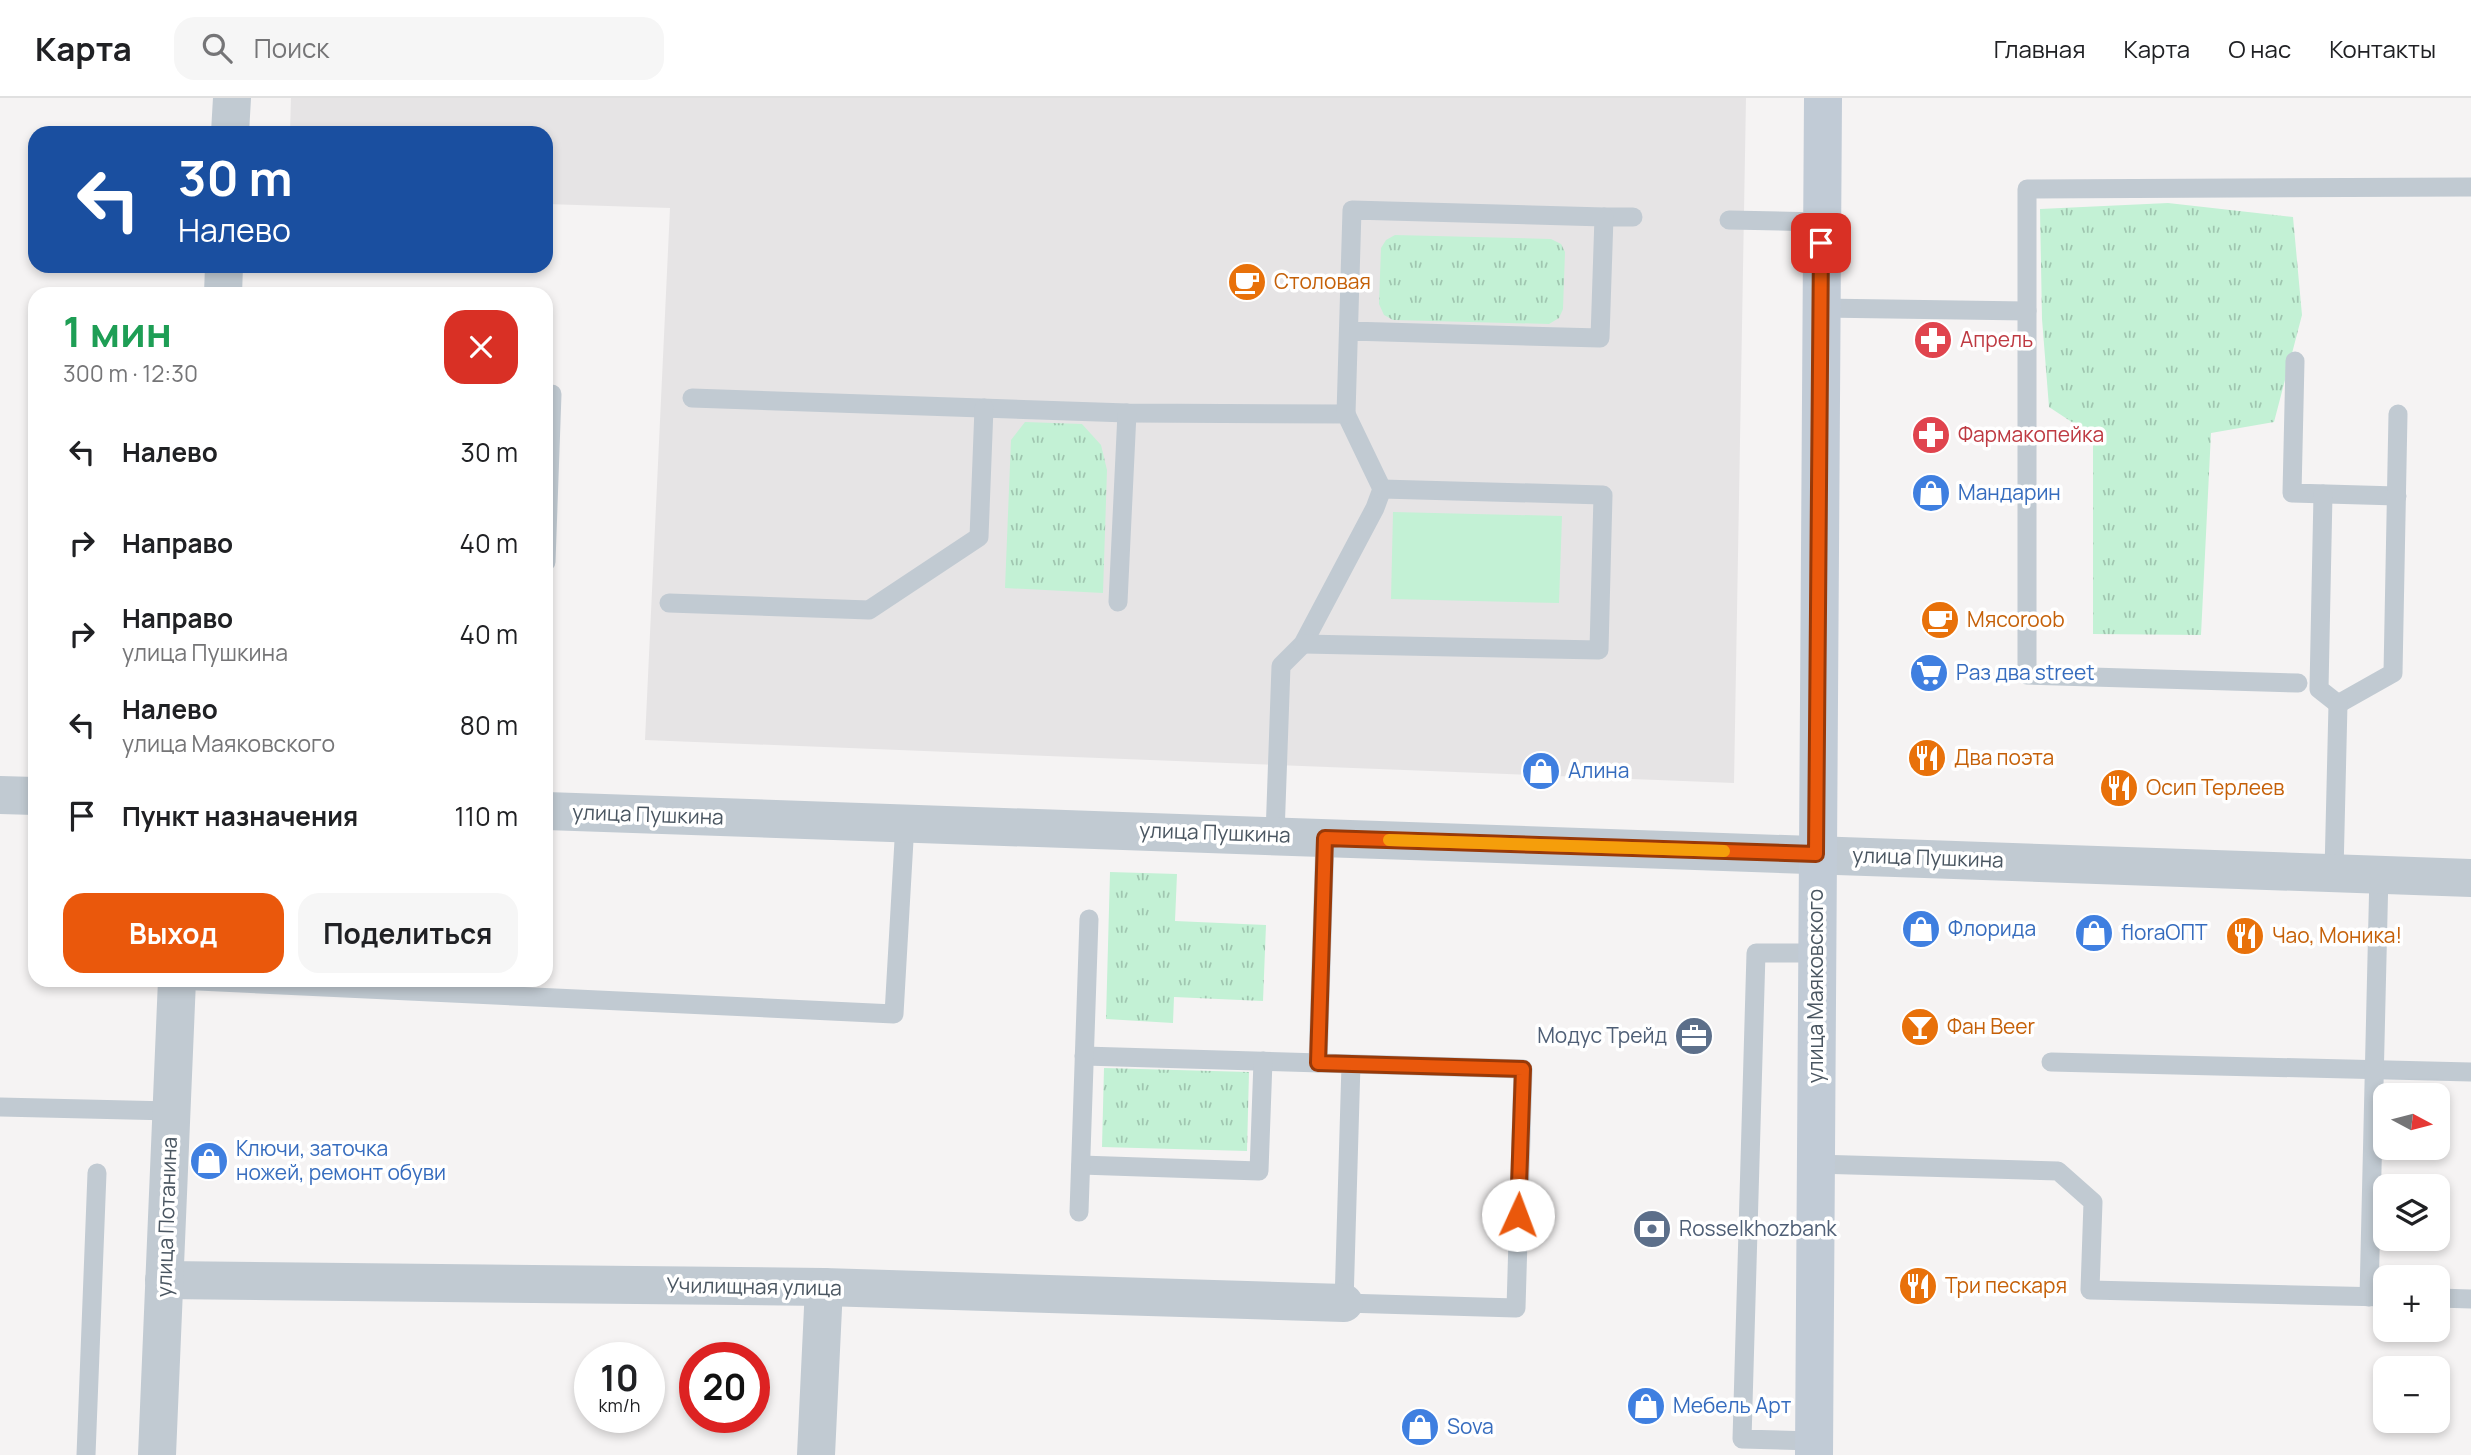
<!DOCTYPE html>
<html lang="ru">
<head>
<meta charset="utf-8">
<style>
	:root { --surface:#fff; --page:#f6f6f6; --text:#202124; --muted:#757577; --line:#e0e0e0; --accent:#ea580c }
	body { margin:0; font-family:Manrope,sans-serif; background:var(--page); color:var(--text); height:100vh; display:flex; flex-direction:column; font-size:26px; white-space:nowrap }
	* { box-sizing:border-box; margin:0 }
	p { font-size:23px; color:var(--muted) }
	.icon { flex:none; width:38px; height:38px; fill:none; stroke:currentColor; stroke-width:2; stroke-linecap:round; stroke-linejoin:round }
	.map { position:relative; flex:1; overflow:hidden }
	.panel { position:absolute; left:28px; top:189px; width:525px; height:700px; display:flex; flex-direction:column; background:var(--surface); border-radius:21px; box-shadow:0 4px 10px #0003 }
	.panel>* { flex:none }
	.guide { position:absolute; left:28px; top:28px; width:525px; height:147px; border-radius:21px; box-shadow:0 4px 10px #0003; background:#1a4fa0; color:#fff; overflow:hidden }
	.needle { width:46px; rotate:97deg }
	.tools { position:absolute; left:2373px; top:985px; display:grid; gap:14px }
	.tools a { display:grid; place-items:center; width:77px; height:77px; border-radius:14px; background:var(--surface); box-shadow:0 4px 10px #0003; font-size:35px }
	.speed { position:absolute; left:574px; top:1244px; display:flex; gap:14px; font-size:35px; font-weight:700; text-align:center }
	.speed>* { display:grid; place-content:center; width:91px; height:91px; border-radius:50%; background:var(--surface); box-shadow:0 4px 10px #0003; line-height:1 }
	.speed small { font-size:18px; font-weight:400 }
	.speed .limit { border:10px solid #d22; background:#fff; color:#111 }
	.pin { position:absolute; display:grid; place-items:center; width:60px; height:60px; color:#fff; margin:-30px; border-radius:14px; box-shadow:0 4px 10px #0006 }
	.me { position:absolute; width:77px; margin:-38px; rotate:2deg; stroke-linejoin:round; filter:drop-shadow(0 0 5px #0008) }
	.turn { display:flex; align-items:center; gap:24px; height:147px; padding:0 35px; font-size:32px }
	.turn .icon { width:91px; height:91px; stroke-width:2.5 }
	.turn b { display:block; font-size:49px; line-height:60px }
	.round { display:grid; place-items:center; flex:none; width:74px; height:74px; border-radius:21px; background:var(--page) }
	.summary { display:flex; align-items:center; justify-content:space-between; height:119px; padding:0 35px }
	h1 { font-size:42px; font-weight:700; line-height:52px; color:#1e9e55 }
	.action { display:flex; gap:14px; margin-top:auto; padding:14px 35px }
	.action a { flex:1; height:80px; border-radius:21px; background:var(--accent); color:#fff; font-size:28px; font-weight:700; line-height:80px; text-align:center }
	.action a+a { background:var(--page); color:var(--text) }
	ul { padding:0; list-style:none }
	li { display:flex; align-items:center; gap:21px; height:91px; padding:0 35px }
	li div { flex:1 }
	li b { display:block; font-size:26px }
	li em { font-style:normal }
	header { display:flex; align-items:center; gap:42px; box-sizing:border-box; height:98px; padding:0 35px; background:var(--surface); border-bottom:2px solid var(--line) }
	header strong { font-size:33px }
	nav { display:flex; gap:38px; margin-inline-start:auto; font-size:24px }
	.search { width:490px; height:63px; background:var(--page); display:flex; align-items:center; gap:18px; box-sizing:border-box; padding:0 24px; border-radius:21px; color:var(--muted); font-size:26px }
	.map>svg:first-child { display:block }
	.education { fill:#e6e4e5 }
	.grass { fill:url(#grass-tufts) }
	.park { fill:#c3f1d5 }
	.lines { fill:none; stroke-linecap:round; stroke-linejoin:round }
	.service { stroke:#c1cad2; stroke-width:19 }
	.minor { stroke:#c1cad2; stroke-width:38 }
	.tertiary { stroke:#c1cad2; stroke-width:38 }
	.secondary { stroke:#c1cbd6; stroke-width:38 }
	.route-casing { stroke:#983908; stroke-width:18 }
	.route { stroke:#ea580c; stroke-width:12 }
	.slow { stroke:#f59e0b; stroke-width:12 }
	.labels { text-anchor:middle; stroke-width:7; stroke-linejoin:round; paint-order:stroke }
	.food-label { font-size:21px; fill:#c56008; stroke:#fff; text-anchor:start }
	.health-label { font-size:21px; fill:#be3a42; stroke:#fff; text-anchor:start }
	.shop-label { font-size:21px; fill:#366cbe; stroke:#fff; text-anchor:start }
	.street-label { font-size:21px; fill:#4a5661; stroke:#fff }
	.service-label { font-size:21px; fill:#4e5e75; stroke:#fff; text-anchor:end }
</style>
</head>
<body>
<header>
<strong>Карта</strong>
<div class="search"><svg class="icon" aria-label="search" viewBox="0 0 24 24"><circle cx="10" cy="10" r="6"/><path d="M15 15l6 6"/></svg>Поиск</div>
<nav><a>Главная</a><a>Карта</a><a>О нас</a><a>Контакты</a></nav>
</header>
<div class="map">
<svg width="2471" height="1357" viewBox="0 0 2471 1357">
	<defs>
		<pattern id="grass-tufts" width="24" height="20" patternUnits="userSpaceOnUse" patternTransform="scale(1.75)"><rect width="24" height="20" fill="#c3f1d5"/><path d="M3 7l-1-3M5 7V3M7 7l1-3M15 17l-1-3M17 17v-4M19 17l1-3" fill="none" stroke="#a0c6b0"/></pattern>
	</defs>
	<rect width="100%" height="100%" fill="#f5f3f3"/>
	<polygon class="education" points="291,0 1746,0 1734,685 645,642 670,110 546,106 546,35 290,35"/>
	<g class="grass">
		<polygon points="2168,105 2293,119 2302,217 2274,324 2211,335 2201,537 2093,536 2093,338 2049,309 2042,221 2040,111"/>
		<polygon points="1395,137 1551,141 1561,146 1565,154 1563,211 1559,220 1549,226 1393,222 1384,217 1379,206 1381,150 1386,142"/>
		<polygon points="1025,324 1082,326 1101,347 1107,372 1103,495 1005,490 1011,342"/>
		<polygon points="1110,774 1177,776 1175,823 1266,827 1263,903 1174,899 1173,925 1106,921"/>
		<polygon points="1104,970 1249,974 1247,1053 1102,1049"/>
	</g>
	<polygon class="park" points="1393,414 1562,418 1559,505 1391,501"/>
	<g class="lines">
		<g class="service">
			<polyline points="1604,119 1633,119"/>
			<polyline points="1729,122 1821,124"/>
			<polyline points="1821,210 2027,213"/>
			<polyline points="2295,263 2292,395 2397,398"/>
			<polyline points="546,296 552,296 546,464"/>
			<polyline points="692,300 1127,315 1346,316 1382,391 1375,410 1303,546 1281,568 1275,737"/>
			<polyline points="1346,316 1352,112 1604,119 1600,240 1349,233"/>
			<polyline points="2323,396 2319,591 2338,606"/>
			<polyline points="1118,504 1127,315"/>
			<polyline points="669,505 869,512 979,439 984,310"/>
			<polyline points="1303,546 1599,552 1603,397 1382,391"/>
			<polyline points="2298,585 2027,577 2027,91 2471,89"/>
			<polyline points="2338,606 2393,575 2398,316"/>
			<polyline points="2334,774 2338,606"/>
			<polyline points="177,882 894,916 905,725"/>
			<polyline points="1084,958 1523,971 1516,1210 1344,1205 1351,966"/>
			<polyline points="2051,964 2471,974"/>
			<polyline points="1318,965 1325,740"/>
			<polyline points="0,1009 171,1013"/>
			<polyline points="1815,1066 2058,1073 2093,1104 2090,1192 2385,1199"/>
			<polyline points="1081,1067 1259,1073 1263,963"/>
			<polyline points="1079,1114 1089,821"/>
			<polyline points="2369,1199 2379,775"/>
			<polyline points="2438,1200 2471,1201"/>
			<polyline points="1814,1343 1742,1341 1756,855 1816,855"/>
			<polyline points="86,1357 97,1075"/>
		</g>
		<g class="minor">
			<polyline points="230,35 232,0"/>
			<polyline points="223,196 224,168"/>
			<polyline points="164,1182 824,1189 1344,1205"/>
			<polyline points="157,1357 177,882"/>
			<polyline points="816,1357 824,1189"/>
		</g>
		<g class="tertiary">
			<polyline points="0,697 35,698"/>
			<polyline points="546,713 2471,780"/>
		</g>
		<polyline class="secondary" points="1814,1357 1823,0"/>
	</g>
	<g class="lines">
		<defs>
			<polyline id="route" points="1518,1117 1523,971 1318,965 1325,740 1816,756 1821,145"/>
		</defs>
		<use href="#route" class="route-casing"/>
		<use href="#route" class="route"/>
		<polyline class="slow" points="1389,742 1724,753"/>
	</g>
	<defs>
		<symbol id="cafe-disc" viewBox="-11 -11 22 22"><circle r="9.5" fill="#e8710a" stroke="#fff"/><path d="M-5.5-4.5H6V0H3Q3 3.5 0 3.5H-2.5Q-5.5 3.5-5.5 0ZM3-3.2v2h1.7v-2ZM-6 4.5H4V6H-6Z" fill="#fff"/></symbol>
		<symbol id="pharmacy-disc" viewBox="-11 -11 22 22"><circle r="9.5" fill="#e0444e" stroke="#fff"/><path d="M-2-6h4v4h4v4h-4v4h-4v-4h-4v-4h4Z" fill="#fff"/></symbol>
		<symbol id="shop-disc" viewBox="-11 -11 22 22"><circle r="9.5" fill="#3f7fe0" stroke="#fff"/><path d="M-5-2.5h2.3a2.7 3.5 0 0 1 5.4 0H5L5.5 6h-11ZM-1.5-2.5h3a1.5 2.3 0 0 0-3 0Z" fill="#fff"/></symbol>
		<symbol id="supermarket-disc" viewBox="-11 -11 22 22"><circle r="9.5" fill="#3f7fe0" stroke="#fff"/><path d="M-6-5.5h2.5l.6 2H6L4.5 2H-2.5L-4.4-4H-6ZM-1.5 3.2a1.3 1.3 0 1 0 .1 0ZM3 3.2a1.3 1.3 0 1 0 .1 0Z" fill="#fff"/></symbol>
		<symbol id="restaurant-disc" viewBox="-11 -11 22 22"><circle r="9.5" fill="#e8710a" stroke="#fff"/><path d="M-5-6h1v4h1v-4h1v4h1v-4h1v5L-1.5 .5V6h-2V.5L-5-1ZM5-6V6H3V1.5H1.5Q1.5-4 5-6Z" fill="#fff"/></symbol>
		<symbol id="bar-disc" viewBox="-11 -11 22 22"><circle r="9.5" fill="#e8710a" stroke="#fff"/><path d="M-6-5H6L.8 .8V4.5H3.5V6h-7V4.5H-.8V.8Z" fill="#fff"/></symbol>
		<symbol id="office-disc" viewBox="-11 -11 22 22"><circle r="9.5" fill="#5c6f8a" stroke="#fff"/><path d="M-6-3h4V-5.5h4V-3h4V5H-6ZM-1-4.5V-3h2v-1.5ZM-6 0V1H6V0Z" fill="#fff"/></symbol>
		<symbol id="bank-disc" viewBox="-11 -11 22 22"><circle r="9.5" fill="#5c6f8a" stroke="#fff"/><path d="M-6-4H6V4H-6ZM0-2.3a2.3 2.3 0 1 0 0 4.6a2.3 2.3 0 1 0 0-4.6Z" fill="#fff"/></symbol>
	</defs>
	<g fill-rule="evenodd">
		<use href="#cafe-disc" x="1225" y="162" width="44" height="44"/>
		<use href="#pharmacy-disc" x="1911" y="220" width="44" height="44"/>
		<use href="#pharmacy-disc" x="1909" y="315" width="44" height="44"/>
		<use href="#shop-disc" x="1909" y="373" width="44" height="44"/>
		<use href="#cafe-disc" x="1918" y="500" width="44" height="44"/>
		<use href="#supermarket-disc" x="1907" y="553" width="44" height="44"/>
		<use href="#restaurant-disc" x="1905" y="638" width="44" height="44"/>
		<use href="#shop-disc" x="1519" y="651" width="44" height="44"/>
		<use href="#restaurant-disc" x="2097" y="668" width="44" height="44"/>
		<use href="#shop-disc" x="1899" y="809" width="44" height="44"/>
		<use href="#shop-disc" x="2072" y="813" width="44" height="44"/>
		<use href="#restaurant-disc" x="2223" y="816" width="44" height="44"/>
		<use href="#bar-disc" x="1898" y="907" width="44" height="44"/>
		<use href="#office-disc" x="1672" y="916" width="44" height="44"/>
		<use href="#shop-disc" x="187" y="1041" width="44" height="44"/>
		<use href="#bank-disc" x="1630" y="1109" width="44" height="44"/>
		<use href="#restaurant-disc" x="1896" y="1166" width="44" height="44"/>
		<use href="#shop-disc" x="1624" y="1286" width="44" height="44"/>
		<use href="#shop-disc" x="1398" y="1307" width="44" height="44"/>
	</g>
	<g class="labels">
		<g class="food-label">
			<text x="1274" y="191">Столовая</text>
			<text x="1967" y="529">Мясоroob</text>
			<text x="1954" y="667">Два поэта</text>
			<text x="2146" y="697">Осип Терлеев</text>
			<text x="2272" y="845">Чао, Моника!</text>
			<text x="1947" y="936">Фан Beer</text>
			<text x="1945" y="1195">Три пескаря</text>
		</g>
		<g class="health-label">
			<text x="1960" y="249">Апрель</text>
			<text x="1958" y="344">Фармакопейка</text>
		</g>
		<g class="shop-label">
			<text x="1958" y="402">Мандарин</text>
			<text x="1956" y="582">Раз два street</text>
			<text x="1568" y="680">Алина</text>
			<text x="1948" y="838">Флорида</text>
			<text x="2121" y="842">floraОПТ</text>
			<text x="236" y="1058">Ключи, заточка<tspan x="236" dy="24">ножей, ремонт обуви</tspan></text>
			<text x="1673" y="1315">Мебель Арт</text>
			<text x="1447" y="1336">Sova</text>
		</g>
		<g class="street-label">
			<text transform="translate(648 717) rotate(2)" y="7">улица Пушкина</text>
			<text transform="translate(1215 735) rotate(2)" y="7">улица Пушкина</text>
			<text transform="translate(1928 760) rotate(2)" y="7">улица Пушкина</text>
			<text transform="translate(1816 888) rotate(-90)" y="7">улица Маяковского</text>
			<text transform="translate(167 1119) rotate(-88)" y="7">улица Потанина</text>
			<text transform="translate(754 1189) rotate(1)" y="7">Училищная улица</text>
		</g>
		<g class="service-label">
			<text x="1667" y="945">Модус Трейд</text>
			<text x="1679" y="1138" text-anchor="start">Rosselkhozbank</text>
		</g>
	</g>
</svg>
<div class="tools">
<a><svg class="needle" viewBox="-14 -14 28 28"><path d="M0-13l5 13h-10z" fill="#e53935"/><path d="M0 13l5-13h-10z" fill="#757577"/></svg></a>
<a><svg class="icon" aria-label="layers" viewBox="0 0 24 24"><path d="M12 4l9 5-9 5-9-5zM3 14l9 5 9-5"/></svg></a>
<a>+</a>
<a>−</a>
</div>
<div class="speed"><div>10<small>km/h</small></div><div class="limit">20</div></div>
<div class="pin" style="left:1821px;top:145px;background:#d93025"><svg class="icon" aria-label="arrive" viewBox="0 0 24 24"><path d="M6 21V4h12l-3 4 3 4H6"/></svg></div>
<svg class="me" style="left:1518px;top:1117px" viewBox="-20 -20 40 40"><circle r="19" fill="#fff"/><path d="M0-13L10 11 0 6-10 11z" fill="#ea580c"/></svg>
<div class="guide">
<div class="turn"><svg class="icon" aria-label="left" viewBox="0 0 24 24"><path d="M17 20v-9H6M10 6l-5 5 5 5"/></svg><div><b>30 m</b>Налево</div></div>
</div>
<section class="panel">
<div class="summary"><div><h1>1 мин</h1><p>300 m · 12:30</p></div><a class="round" style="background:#d93025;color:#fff"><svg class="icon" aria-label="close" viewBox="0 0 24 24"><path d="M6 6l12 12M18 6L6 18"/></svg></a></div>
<ul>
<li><svg class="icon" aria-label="left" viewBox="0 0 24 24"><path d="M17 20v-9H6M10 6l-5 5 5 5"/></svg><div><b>Налево</b></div><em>30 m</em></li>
<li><svg class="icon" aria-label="right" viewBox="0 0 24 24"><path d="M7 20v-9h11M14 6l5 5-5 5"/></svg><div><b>Направо</b></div><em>40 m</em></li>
<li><svg class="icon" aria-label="right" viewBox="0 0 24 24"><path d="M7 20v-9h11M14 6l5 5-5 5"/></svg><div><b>Направо</b><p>улица Пушкина</p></div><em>40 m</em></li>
<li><svg class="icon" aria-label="left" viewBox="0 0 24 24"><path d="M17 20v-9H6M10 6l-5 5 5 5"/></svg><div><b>Налево</b><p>улица Маяковского</p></div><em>80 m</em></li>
<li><svg class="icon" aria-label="arrive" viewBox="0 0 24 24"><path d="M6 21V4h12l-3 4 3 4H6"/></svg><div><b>Пункт назначения</b></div><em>110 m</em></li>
</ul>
<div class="action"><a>Выход</a><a>Поделиться</a></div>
</section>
</div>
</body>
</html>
